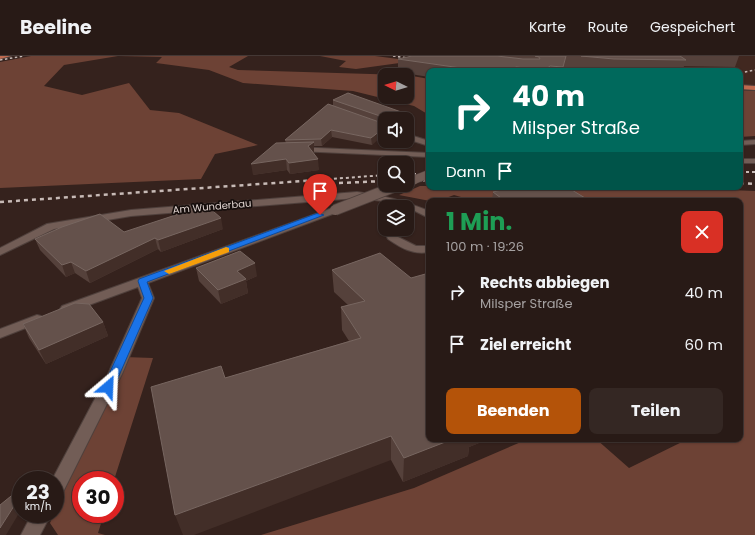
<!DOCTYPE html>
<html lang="de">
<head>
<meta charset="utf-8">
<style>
	:root { --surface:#281a16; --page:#342723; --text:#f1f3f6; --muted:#a5a1a1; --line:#443835; --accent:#b45309 }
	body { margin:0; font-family:Poppins,sans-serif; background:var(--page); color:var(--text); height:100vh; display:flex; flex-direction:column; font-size:15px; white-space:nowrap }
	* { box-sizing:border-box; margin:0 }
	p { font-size:13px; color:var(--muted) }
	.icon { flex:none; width:22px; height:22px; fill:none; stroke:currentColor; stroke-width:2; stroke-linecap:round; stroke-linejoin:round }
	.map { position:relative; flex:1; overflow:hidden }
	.panel { position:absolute; left:426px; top:142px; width:317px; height:244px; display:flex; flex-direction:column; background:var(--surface); border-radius:8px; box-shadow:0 1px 3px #0004,0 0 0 1px var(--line) }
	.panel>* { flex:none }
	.hud { position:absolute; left:426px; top:12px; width:317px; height:122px; border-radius:8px; box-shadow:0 1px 3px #0004,0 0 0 1px var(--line); background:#00695c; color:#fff; overflow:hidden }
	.needle { width:26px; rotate:275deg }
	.buttons { position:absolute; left:378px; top:12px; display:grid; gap:8px }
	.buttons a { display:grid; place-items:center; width:36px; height:36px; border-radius:8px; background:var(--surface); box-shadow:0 1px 3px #0004,0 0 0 1px var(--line); font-size:20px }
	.speed { position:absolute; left:12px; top:415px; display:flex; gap:8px; font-size:20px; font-weight:700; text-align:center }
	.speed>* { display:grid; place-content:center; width:52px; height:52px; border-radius:50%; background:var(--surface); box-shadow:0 1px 3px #0004,0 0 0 1px var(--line); line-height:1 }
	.speed small { font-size:10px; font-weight:400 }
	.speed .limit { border:6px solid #d22; background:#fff; color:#111 }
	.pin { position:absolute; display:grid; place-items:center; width:34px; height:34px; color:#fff; margin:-41px -17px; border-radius:50% 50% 50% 0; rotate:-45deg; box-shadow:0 0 4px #0007 }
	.pin .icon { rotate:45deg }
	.me { position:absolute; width:44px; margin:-22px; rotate:26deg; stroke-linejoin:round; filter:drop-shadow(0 0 3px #0008) }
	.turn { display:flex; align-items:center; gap:14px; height:84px; padding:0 20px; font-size:18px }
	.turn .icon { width:52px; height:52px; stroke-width:2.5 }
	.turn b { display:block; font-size:28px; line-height:34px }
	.then { display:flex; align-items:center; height:38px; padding:0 20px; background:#0003; gap:8px; font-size:15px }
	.round { display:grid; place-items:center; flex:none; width:42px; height:42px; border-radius:8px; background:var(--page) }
	.head { display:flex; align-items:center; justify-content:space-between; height:68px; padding:0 20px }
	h1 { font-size:24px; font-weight:700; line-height:30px; color:#1e9e55 }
	.primary-button { display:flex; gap:8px; margin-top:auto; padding:8px 20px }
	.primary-button a { flex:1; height:46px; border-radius:8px; background:var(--accent); color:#fff; font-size:16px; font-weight:700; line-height:46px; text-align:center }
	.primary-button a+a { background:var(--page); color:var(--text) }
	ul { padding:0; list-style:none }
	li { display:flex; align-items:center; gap:12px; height:52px; padding:0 20px }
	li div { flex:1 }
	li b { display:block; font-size:15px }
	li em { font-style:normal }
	header { display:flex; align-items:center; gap:24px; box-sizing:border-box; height:56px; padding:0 20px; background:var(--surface); border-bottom:1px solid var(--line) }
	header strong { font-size:19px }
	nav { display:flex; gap:22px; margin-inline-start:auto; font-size:14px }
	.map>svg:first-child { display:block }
	.built { fill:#412820 }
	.green { fill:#6d4235 }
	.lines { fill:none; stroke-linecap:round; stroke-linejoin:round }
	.minor-casing { stroke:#4f403c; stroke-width:2 }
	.major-casing { stroke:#4f403c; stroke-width:2 }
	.minor { fill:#725d56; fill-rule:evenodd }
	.major { fill:#bf6a4f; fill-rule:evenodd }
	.rail-far2 { stroke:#c7bab6; stroke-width:1.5; stroke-dasharray:2.5 2.5; stroke-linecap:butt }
	.rail-far1 { stroke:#c7bab6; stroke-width:2; stroke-dasharray:3 3; stroke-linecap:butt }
	.rail { stroke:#c7bab6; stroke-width:2.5; stroke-dasharray:4 4; stroke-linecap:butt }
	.minor-bridge-far1-casing { stroke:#4f403c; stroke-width:9; stroke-linecap:butt }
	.minor-bridge-casing { stroke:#4f403c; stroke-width:12; stroke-linecap:butt }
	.minor-bridge-far1 { stroke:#725d56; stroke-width:8 }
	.minor-bridge { stroke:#725d56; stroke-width:10 }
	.wall { fill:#55413b }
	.shaded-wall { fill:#422e28 }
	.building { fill:#64514b; stroke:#776660 }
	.route { fill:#1a73e8; stroke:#114b97 }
	.slow { fill:#f59e0b }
	.labels { text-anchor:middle; stroke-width:3.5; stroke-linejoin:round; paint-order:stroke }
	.street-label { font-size:10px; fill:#e1d5d1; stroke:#160e0c }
</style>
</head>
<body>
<header>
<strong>Beeline</strong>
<nav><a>Karte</a><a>Route</a><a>Gespeichert</a></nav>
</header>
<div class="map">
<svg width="755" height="479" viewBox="0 0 755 479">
	<rect width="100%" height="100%" fill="#35221d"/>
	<polygon class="built" points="440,0 755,0 755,29 740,29 740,15 565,15"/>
	<g class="green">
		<polygon points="31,0 248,0 229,11 238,14 404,19 385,19 385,41 407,41 407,19 429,23 429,59 414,50 353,35 243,27 209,14 156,7 162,1 118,0 64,9 44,30 82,39 129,27 150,54 179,57 258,89 215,98 201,123 0,132 0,6"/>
		<polygon points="320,0 375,0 414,5 356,13 339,11 346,5"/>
		<polygon points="740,34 755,35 755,80 740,81"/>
		<polygon points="420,130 651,131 755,135 755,479 261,479 414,432 528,383 596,383 629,412 688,383 740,383 740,145 475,145 454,139 438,145 430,145 399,139"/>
		<polygon points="124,301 153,302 114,424 81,424 81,458 104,458 98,477 105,479 58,479 50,467"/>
	</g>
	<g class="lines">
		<defs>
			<g id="minor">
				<polygon points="407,78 429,85 429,90 407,83"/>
				<polygon points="755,84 755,88 740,89 740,85"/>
				<polygon points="295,91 429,97 429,101 298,95 295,95"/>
				<rect x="740" y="103" width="15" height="4"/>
				<path d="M357,136C383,139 405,145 429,155V162L407,151L383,145L357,142L131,160L54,173L0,199V192L47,168L131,154Z"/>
				<polygon points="335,151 340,154 338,156 148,227 154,242 122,318 61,440 55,443 55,424 52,424 108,318 142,242 138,231 70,256 62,256 60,253 62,250"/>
				<path d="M392,178L416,190H429V196C413,199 401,192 388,183L387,181Z"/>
				<polygon points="37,259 41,260 43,263 41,266 0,282 0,273"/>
				<polygon points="32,458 51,458 40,479 21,479"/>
			</g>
			<g id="major">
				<polygon points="0,0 11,0 0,3"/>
				<polygon points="740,29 755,30 755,34 740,33"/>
			</g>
		</defs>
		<use href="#minor" class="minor-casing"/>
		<use href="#major" class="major-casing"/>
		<use href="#minor" class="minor"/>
		<use href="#major" class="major"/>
		<g class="rail-far2">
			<polyline points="393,0 416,3"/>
			<polyline points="0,4 24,0"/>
			<polyline points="740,17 755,14"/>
		</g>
		<g class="rail-far1">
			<polyline points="740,116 755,116"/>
			<polyline points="407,118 429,118"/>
			<polyline points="304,125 385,119"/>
			<polyline points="413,125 429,124"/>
		</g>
		<g class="rail">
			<polyline points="407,125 429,124"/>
			<polyline points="339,127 385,125"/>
			<polyline points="740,127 755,128"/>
			<polyline points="0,146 318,124"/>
		</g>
		<defs>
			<polyline id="minor-bridge-far1" points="411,125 429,118"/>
			<g id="minor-bridge">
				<polyline points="407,126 413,124"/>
				<polyline points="335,154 399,129"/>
			</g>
		</defs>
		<use href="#minor-bridge-far1" class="minor-bridge-far1-casing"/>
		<use href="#minor-bridge" class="minor-bridge-casing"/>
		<use href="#minor-bridge-far1" class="minor-bridge-far1"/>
		<use href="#minor-bridge" class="minor-bridge"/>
	</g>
	<g class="wall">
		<polygon points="412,0 739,0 735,11 684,10 683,15 598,15 564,11 563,15 429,15 429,21 398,16 398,3"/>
		<polygon points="333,44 404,57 404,63 385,63 385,68 333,50"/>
		<polygon points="328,48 385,68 372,89 332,81 322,90 314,90 314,97 319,114 290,118 287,114 253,119 286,87 285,84"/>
		<polygon points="493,136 590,145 492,145"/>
		<polygon points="223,173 161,196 158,193 90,227 75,217 66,221 40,194 35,183 124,176"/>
		<polygon points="380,197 429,383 489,383 469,391 468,400 403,426 391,404 225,322 349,285 342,274 341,251 348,249 334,236 332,214"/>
		<polygon points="196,212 257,220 246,225 248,237 221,248 199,225"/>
		<polygon points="103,266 108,280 46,308 29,282 23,268"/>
	</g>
	<g class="shaded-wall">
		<polygon points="550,10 549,15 545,15 545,14"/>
		<polygon points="516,11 515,15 510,15"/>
		<polygon points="404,57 403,63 396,63"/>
		<polygon points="385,71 385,78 372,89 371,82"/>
		<polygon points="331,74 332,81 322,90 321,83"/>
		<polygon points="314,86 314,97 309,101 308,90"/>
		<polygon points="286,103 287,114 253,119 251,108"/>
		<polygon points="318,103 319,114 290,118 289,107"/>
		<polygon points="221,162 223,173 161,196 158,184"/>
		<polygon points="155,182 158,193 90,227 86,215"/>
		<polygon points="71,206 75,217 66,221 62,209"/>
		<polygon points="255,207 257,220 246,225 248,237 221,248 218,234 237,215"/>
		<polygon points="103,266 108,280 46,308 39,294"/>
		<polygon points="391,380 391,404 194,479 183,479 175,459"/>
		<polygon points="453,383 489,383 469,391 468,400 403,426 404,402"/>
		<polygon points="21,439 21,454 6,479 0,479 0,472"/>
	</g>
	<g class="building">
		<polygon points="412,0 497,0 523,3 540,3 539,1 535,0 566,0 563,11 550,10 545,14 516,11 510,15 482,15 398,3"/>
		<polygon points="581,0 680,0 686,4 614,3"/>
		<polygon points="348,37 404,57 396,63 386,63 386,62 333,44"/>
		<polygon points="328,48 385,68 385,71 371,82 331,74 321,83 285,84"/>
		<polygon points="314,86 308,90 318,103 289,107 286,103 251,108 276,87"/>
		<polygon points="514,131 567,131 590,145 505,145 493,136"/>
		<polygon points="206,149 221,162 158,184 155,182 86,215 71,206 62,209 35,183 62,171 100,158 124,176"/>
		<polygon points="240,195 255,207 237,215 246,223 218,234 196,212"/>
		<polygon points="380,197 411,222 429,217 429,383 453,383 404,402 391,380 175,459 151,331 221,310 225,322 361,282 341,251 365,245 332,214"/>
		<polygon points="75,247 89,248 103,266 39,294 23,268"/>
		<polygon points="21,432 21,439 0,472 0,449"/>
	</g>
	<polygon class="route" points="318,157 324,159 147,226 153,242 114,331 112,334 104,334 103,331 144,242 138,225 139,223"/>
	<polygon class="slow" points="226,191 229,192 229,196 172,217 169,218 164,215"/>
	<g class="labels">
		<g class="street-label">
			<text transform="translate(212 150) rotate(-5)" y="4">Am Wunderbau</text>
		</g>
	</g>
</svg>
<div class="buttons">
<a><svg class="needle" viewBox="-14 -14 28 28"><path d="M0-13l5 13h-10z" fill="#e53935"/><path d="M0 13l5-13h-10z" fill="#a5a1a1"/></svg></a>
<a><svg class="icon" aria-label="sound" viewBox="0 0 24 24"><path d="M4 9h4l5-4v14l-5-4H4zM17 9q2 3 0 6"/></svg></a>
<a><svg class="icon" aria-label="search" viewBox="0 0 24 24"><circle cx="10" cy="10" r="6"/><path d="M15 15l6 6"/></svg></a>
<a><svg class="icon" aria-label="layers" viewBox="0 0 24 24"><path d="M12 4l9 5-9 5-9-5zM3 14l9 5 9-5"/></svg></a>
</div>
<div class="speed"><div>23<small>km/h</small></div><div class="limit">30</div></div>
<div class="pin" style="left:320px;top:159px;background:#d93025"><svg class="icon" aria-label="arrive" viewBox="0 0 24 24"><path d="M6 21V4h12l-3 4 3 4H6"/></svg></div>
<svg class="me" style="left:108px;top:331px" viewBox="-20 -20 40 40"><path d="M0-17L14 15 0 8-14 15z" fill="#1a73e8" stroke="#fff" stroke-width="4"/></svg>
<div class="hud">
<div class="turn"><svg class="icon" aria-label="right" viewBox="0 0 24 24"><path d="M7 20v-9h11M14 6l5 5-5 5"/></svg><div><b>40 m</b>Milsper Straße</div></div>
<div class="then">Dann<svg class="icon" aria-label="arrive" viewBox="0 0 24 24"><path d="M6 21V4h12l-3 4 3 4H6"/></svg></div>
</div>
<section class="panel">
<div class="head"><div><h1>1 Min.</h1><p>100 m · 19:26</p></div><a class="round" style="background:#d93025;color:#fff"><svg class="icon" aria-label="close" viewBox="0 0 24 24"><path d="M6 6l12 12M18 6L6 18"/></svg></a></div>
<ul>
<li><svg class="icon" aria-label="right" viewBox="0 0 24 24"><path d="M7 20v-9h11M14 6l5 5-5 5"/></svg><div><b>Rechts abbiegen</b><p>Milsper Straße</p></div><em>40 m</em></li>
<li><svg class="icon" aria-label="arrive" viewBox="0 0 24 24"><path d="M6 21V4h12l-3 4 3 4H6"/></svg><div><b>Ziel erreicht</b></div><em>60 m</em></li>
</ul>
<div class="primary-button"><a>Beenden</a><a>Teilen</a></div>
</section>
</div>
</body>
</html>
